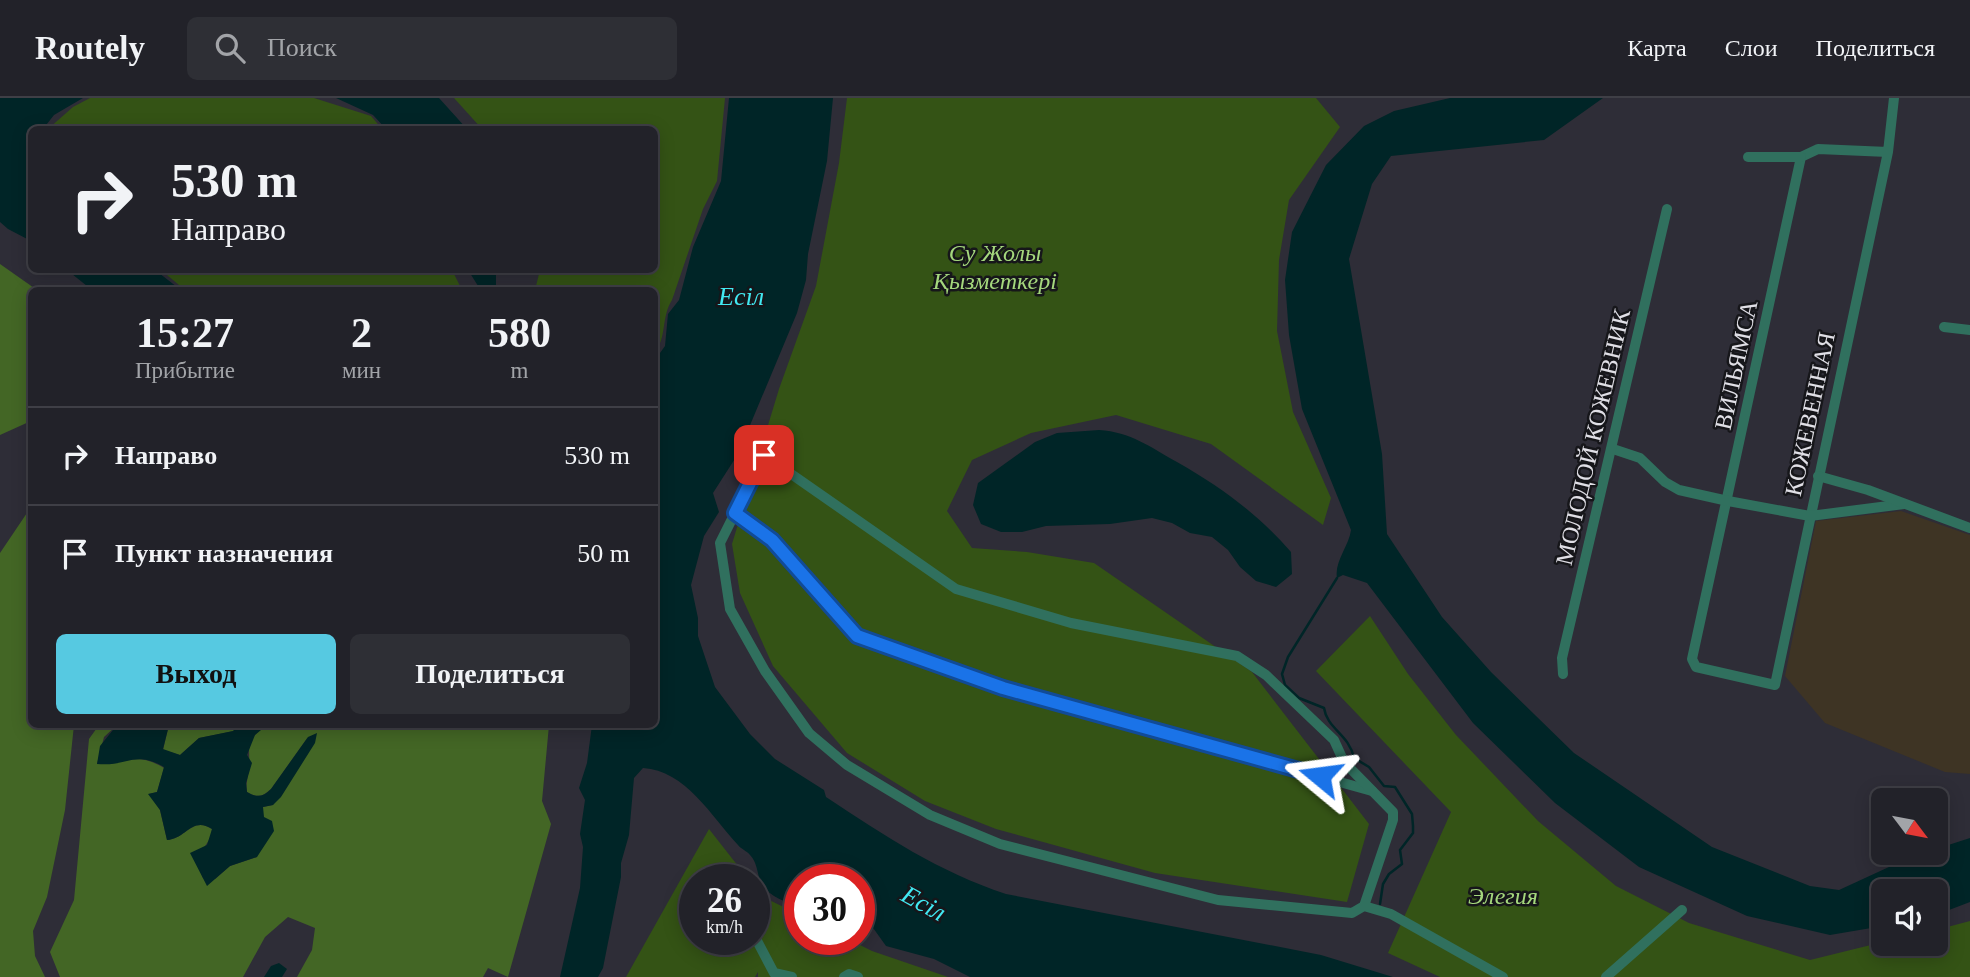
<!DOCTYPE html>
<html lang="ru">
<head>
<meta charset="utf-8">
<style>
	:root { --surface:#222229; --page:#2e2f35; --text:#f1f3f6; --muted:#a2a4a8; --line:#3f3f46; --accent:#56c9e1 }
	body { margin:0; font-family:Georgia,serif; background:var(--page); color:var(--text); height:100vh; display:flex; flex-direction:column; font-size:26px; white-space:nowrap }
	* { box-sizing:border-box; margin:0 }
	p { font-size:23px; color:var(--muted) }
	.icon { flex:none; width:38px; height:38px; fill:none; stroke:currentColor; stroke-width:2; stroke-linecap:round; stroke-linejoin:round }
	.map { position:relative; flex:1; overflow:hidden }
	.panel { position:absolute; left:28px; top:189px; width:630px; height:441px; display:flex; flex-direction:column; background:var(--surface); border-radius:10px; box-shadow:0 4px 18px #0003,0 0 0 2px var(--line) }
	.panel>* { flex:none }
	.hud { position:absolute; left:28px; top:28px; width:630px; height:147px; border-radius:10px; box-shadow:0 4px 18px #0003,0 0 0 2px var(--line); background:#222229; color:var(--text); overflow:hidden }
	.needle { width:46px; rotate:122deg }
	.fabs { position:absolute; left:1871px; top:690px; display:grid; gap:14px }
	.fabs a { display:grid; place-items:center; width:77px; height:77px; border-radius:10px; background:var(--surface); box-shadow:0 4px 18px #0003,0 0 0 2px var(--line); font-size:35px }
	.speed { position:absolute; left:679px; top:766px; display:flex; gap:14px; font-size:35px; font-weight:700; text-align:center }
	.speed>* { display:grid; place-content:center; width:91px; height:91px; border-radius:50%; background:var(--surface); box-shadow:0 4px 18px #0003,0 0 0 2px var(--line); line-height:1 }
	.speed small { font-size:18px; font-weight:400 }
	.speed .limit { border:10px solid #d22; background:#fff; color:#111 }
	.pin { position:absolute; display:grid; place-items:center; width:60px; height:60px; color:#fff; margin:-30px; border-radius:14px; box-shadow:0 4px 10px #0006 }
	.me { position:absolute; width:77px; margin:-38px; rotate:286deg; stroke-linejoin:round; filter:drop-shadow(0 0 5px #0008) }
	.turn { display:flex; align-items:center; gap:24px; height:147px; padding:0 28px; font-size:32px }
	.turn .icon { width:91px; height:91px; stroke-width:2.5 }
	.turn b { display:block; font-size:49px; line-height:60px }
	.eta { display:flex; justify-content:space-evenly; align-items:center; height:119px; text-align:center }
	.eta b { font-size:42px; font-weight:600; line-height:49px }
	.primary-button { display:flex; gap:14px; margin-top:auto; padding:14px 28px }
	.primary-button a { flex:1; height:80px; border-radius:10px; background:var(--accent); color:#111; font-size:28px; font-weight:600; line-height:80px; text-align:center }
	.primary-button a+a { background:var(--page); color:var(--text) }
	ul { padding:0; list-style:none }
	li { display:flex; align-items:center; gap:21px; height:98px; padding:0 28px; border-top:2px solid var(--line) }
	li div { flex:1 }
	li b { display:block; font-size:26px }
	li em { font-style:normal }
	header { display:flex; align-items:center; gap:42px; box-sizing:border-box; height:98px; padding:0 35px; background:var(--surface); border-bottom:2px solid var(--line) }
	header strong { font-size:33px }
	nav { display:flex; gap:38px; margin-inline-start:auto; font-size:24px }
	.search { width:490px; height:63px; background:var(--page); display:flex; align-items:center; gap:18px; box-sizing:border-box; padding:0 24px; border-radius:10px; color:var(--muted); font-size:26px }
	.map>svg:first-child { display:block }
	.industrial { fill:#3e3424 }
	.green { fill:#345315 }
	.forest { fill:#436625 }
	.water { fill:#002527 }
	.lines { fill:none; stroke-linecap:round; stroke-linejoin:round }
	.stream { stroke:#002527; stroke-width:2.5 }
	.minor { stroke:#30705e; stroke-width:10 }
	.route-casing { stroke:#114b97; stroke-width:18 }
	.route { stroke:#1a73e8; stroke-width:12 }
	.labels { text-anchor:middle; stroke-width:5; stroke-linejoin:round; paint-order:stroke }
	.park-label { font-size:24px; font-style:italic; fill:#a5d87d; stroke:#16161a }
	.street-label { font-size:24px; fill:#e0dfe6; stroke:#16161a }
	.water-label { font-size:26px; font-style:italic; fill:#41e8f1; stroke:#16161a }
</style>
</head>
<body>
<header>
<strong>Routely</strong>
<div class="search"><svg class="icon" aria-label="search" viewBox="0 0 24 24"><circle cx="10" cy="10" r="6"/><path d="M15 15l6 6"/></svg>Поиск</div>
<nav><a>Карта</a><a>Слои</a><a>Поделиться</a></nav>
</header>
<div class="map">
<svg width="1970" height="879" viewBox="0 0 1970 879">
	<rect width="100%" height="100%" fill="#2e2d37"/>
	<polygon class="industrial" points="1901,413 1970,437 1970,676 1945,674 1825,625 1785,578 1816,423"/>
	<g class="green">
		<polygon points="90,0 314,0 371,18 382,31 48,31 73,9"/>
		<path d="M454,0H725L717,83L703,111L672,202C661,219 667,239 655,254L654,192H535L540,172H654V32L482,31Z"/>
		<polygon points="847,0 1316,0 1340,29 1289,102 1279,162 1277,233 1293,314 1331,400 1323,427 1211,346 1116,317 1031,335 972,362 947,413 972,450 1027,454 1094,465 1252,574 1369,726 1347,804 1155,775 996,731 925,703 847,655 773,568 740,495 732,446 779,291 816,188 839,65"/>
		<polygon points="161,172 452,172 462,192 185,192"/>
		<polygon points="1370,518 1408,576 1456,637 1538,723 1616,788 1689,825 1810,862 1883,844 1936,845 1936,832 1970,823 1970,879 1440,879 1388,855 1451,714 1316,573"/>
		<polygon points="709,731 749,782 695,782 695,842 754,842 754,789 761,798 800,817 800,842 850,842 872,853 948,879 758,879 758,874 755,879 626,879"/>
	</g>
	<g class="forest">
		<polygon points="0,166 37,192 32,192 31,323 0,337"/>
		<polygon points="31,409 32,626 74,627 65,712 47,799 33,833 35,858 45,879 0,879 0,455"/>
		<path d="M99,627H117L104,639L97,666C127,666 136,653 164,670L157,694L149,696L160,712L167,742C186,741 192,718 212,731L211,739L196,762L203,780L215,781L230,768L257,759L263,709L273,707L308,639L271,691C262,699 257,700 247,694C246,687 247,684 248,677C253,656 240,644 267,627H549L542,703L551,726L508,879L488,870L483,879H297L312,852L315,830L288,819L265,839L243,879H60L50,854L74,802L89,641Z"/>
		<polygon points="169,627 238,627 234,633 199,640 180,657 163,652"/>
	</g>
	<g class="water">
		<polygon points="0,0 83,0 54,17 43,31 32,32 31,143 8,131 0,124"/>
		<polygon points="336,0 439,0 467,31 386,31 373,17"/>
		<path d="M729,0H833L827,63L808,156L806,182L797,215L738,356L713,395L719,414L704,438L691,487L698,520V538L715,589L750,636L775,661L824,692L826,699C885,738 939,774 1006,796L1321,857L1393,879H970L934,861L886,848L871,827L859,823V782H800V808C784,804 767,798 760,782C757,774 757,764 750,757C747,753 741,751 738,747C712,719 685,672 643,670L634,680L629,737L621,765V779L603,870L598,879H560L580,790L583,749L580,736L585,702L579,690L587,665L592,627L654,626L655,262L665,248L668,216L679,202L693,149L721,83Z"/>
		<path d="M1450,0H1603L1544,42L1391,58L1372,86L1349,161L1382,356L1387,436L1442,519L1491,574L1574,655L1712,749L1810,788L1839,792L1915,757L1936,754V751L1970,740V804L1936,817V793H1883V828L1830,837L1747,818L1639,769L1555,705L1473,625L1367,485L1343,477L1337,480C1334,464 1349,448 1351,432L1302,311L1289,237L1285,182L1292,134L1326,67L1364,28L1394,13Z"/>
		<polygon points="67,172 155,172 181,192 92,192"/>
		<polygon points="468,172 496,172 496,187 490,192 480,191"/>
		<path d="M1099,332C1131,334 1150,349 1177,364C1221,389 1258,416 1291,454L1292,476L1276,489L1256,483L1240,469L1228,452L1212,439L1190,435L1172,425L1152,420L1110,426L1046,428L1022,434H1001L981,426L973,407L978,385L1035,344L1057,335Z"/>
		<path d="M117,627H169L163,651L180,657L199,640L233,633L238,627H267L255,637L247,657L252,665L246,685L247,694C257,700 263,699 271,691L308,639L317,635L315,645L281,699L273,707L263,709L264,719L272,723L274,733L257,759L230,768L207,788L190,755L207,747L212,731C192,718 186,741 167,742L160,712L148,696L157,694L164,669C134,652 127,669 97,666L100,648Z"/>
		<polygon points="279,865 287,871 282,879 264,879 271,868"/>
	</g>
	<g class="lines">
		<path class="stream" d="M1337,480L1288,559L1282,576L1285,587L1299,600L1324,610C1327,631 1349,636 1354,660L1369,669L1384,688L1395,689L1412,716L1413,728V735L1400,752L1402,766L1389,776L1383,786L1380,806"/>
		<g class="minor">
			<polyline points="1888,54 1818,51 1801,59 1692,561 1696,569 1775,587 1888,54 1894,0"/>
			<polyline points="1748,59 1801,59"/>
			<polyline points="1944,229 1970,232"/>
			<polyline points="1613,351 1640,360 1665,384 1679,392 1728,403 1810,418 1904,406"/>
			<polyline points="1818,378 1868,392 1970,430"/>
			<polyline points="735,415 772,441 857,538 1003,590 1372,693"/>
			<polyline points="1563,576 1562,560 1667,111"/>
			<polyline points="712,781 713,782"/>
			<polyline points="1364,808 1393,722 1393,714 1344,664 1334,642 1266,577 1237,558 1071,525 956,491 764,357 720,445 730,511 765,573 809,635 847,667 930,717 1000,746 1218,802 1352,815 1364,808 1391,816 1503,879"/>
			<polyline points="754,837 774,875 792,879"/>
			<polyline points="844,879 849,876 858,879"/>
			<polyline points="1606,879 1682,812"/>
		</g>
	</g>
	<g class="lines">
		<defs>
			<polyline id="route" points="764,357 735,415 772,442 857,538 1003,590 1320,678"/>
		</defs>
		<use href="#route" class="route-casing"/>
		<use href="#route" class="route"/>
	</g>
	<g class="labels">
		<g class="park-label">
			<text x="995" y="163">Су Жолы<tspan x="995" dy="28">Қызметкері</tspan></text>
			<text x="1503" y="806">Элегия</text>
		</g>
		<g class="street-label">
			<text transform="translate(1736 267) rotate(-78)" y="8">ВИЛЬЯМСА</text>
			<text transform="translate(1810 316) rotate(-78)" y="8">КОЖЕВЕННАЯ</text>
			<text transform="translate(1593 339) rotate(-77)" y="8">МОЛОДОЙ КОЖЕВНИК</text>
		</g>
		<g class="water-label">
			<text x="741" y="207">Есіл</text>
			<text transform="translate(924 805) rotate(29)" y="9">Есіл</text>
		</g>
	</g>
</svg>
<div class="fabs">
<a><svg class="needle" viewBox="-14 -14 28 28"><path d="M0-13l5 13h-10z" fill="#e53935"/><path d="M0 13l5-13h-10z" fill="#a2a4a8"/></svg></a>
<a><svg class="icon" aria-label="sound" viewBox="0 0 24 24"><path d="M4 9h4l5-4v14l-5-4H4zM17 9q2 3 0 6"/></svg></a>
</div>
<div class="speed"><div>26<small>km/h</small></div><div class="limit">30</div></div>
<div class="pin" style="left:764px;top:357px;background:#d93025"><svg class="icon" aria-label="arrive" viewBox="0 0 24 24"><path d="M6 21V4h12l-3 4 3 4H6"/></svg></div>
<svg class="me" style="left:1320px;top:678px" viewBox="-20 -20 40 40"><path d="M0-17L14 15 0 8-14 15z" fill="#1a73e8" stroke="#fff" stroke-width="4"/></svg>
<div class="hud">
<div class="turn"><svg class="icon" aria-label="right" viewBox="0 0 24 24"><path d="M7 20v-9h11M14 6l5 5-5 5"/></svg><div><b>530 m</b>Направо</div></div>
</div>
<section class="panel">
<div class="eta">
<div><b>15:27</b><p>Прибытие</p></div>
<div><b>2</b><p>мин</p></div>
<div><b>580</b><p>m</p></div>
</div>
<ul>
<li><svg class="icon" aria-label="right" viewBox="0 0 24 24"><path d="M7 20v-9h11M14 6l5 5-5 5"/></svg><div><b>Направо</b></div><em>530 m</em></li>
<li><svg class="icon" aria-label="arrive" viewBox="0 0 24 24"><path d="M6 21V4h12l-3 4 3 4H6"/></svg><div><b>Пункт назначения</b></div><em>50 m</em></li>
</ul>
<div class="primary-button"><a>Выход</a><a>Поделиться</a></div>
</section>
</div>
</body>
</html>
